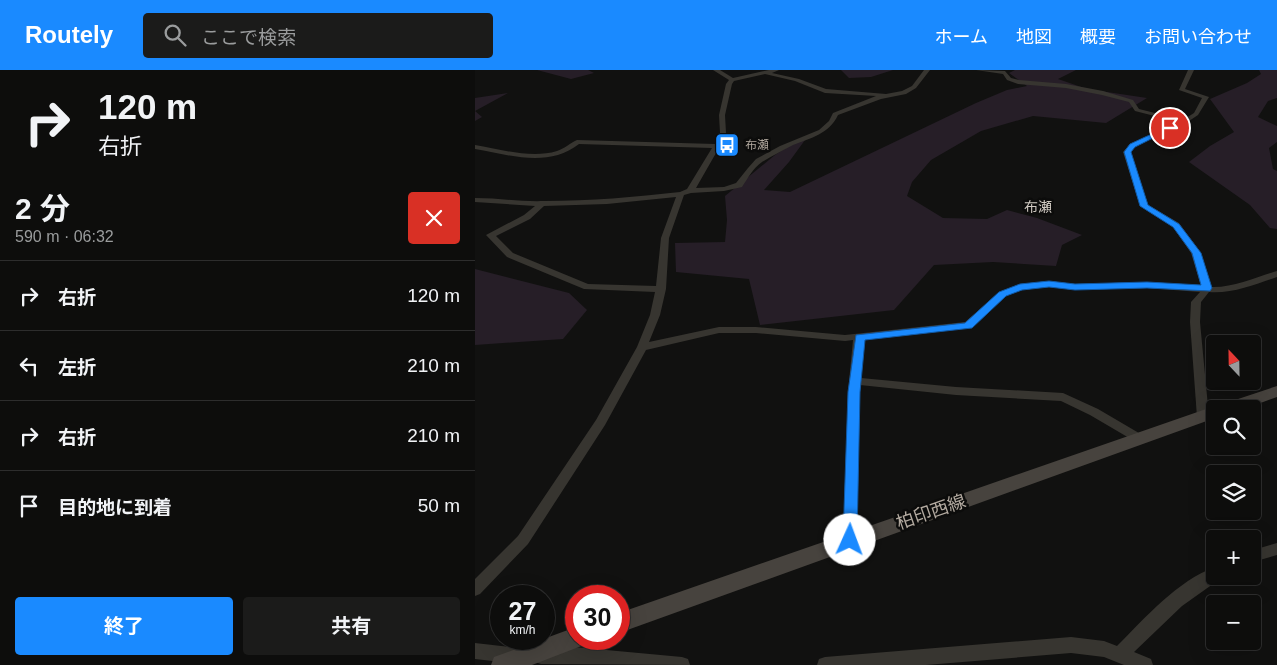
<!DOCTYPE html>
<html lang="ja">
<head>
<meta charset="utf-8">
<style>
	:root { --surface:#0d0d0c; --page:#1b1b1a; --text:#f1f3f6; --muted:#9a9c9d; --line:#2d2d2d; --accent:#1a8aff }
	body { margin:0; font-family:Helvetica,"Noto Sans JP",sans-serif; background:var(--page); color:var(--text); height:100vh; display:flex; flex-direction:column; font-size:19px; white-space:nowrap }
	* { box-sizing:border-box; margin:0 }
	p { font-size:16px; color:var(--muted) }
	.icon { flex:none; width:28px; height:28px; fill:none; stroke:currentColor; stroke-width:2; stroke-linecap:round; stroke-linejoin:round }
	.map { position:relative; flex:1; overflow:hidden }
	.sheet { display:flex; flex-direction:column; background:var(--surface); width:475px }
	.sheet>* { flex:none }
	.guide { background:#0d0d0c; color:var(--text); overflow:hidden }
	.needle { width:32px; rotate:338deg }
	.fabs { position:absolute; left:731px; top:265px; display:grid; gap:10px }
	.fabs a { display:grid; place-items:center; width:55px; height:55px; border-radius:5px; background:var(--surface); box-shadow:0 5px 20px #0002,0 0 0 1px var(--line); font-size:25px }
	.speed { position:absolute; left:15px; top:515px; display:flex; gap:10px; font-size:25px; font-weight:700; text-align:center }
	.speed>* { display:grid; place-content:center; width:65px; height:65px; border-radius:50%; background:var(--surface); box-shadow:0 5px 20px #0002,0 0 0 1px var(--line); line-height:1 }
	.speed small { font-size:12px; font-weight:400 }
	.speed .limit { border:8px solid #d22; background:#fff; color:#111 }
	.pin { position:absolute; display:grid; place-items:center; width:42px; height:42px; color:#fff; margin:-21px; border:2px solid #fff; border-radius:50%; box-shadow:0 1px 5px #0007 }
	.me { position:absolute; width:55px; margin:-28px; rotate:2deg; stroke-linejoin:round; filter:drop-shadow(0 0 4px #0008) }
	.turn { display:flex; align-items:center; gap:18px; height:105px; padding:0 15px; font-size:22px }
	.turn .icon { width:65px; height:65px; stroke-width:2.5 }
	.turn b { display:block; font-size:35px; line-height:42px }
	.round { display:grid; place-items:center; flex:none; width:52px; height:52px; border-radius:5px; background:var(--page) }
	.overview { display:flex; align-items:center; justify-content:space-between; height:85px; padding:0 15px }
	h1 { font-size:30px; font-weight:700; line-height:38px }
	.primary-button { display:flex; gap:10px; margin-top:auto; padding:10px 15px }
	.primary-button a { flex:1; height:58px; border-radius:5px; background:var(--accent); color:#fff; font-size:20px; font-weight:700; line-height:58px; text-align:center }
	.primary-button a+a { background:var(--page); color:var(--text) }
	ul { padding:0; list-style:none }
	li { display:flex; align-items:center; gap:15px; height:70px; padding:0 15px; border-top:1px solid var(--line) }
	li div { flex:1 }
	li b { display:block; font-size:19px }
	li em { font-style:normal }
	header { display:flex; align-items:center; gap:30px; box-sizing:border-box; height:70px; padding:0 25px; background:var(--accent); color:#fff }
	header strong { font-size:24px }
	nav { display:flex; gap:28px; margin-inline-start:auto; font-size:18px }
	.search { width:350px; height:45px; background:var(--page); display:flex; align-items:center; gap:12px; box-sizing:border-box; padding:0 18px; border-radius:5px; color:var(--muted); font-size:19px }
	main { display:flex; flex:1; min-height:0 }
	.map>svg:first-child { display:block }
	.green { fill:#261e27 }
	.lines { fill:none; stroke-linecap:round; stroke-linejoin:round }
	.street { fill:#373530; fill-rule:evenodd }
	.secondary { fill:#47433e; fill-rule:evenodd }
	.route { fill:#1a8aff; stroke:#115aa6 }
	.labels { text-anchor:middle; stroke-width:5; stroke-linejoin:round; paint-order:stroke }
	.far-poi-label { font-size:12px; fill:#b3aaa0; stroke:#0c0c0b; text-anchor:start }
	.far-neighbourhood-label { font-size:14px; fill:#cfc9c1; stroke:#0c0c0b }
	.near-street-label { font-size:18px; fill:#b3aaa0; stroke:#0c0c0b }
</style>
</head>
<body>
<header>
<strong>Routely</strong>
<div class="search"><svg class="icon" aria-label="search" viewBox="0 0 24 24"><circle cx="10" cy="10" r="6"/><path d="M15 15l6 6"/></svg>ここで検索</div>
<nav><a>ホーム</a><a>地図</a><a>概要</a><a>お問い合わせ</a></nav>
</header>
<main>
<section class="sheet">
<div class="guide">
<div class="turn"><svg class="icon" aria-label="right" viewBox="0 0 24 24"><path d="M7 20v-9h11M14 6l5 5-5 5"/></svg><div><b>120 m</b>右折</div></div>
</div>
<div class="overview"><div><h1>2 分</h1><p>590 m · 06:32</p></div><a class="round" style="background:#d93025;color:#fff"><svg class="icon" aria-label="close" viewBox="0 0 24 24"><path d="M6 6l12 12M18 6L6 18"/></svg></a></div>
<ul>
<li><svg class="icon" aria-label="right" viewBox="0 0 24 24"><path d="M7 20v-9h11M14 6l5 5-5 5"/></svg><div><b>右折</b></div><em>120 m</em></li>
<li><svg class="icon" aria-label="left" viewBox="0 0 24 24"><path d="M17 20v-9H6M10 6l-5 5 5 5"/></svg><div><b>左折</b></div><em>210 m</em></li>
<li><svg class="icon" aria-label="right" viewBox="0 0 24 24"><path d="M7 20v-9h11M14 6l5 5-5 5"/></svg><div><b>右折</b></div><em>210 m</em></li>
<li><svg class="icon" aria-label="arrive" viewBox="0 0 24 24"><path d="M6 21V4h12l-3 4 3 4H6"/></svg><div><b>目的地に到着</b></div><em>50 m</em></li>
</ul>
<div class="primary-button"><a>終了</a><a>共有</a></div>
</section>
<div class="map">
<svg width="802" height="595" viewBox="0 0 802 595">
	<rect width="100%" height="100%" fill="#111110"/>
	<g class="green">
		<polygon points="62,0 113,0 119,3 96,9"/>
		<polygon points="366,0 418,0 396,7 374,8"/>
		<polygon points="540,0 601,0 583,9 612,19 672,28 631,53 558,46 506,61 456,90 437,112 432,126 468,148 512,149 532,140 562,148 607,165 587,175 581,196 518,192 459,195 419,240 285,255 274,209 201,202 200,173 250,172 252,150 250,126 300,85 323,70 330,70 314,92 289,120 315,122 501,33 532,20 552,16 534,3"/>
		<polygon points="784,0 802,0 802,28 793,31 783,47 802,56 802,72 794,78 798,99 802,101 802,159 795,158 775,135 714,92 735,76 759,62 735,29 772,13 786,4"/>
		<polygon points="33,23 0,41 7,47 0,51 0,28"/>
		<polygon points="0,199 94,223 112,240 88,269 0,275"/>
	</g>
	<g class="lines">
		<g class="street">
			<path d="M238,0H245L258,8L294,0H304L297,3L324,9L351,19L411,24L427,21L437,16L449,0H455L441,18L431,24L406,29L363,45C354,64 336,68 318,75C308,80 297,86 287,92C278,98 273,108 267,117L249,121L216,123L209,125L194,168L191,219L185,245L174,272L244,257H281L370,265L490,252L525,222L545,214L574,211L600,214L672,212L726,216L716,183L698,157L665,136L648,82L655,74L703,52L660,41L654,32L627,25L591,18L543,14L532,10L528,4L501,0L530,1L536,8L544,10L591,14L628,21L658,30L664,39L708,50L719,43L727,28L704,20L713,0H719L710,19L734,27L723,45L711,53L659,76L656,82L673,135L704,153L726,183L736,217C758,218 781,207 802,201V207C781,214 757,224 734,222L726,232L725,252L734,347L732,350H724L722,347L715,252L716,232L725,222L672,218L600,220L574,217L547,220L531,226L497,257L389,269L386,308L481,317L588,323L623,339L669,366L671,369L669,372H661L615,345L586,331L481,325L385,315L382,470L380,474L375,476L370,474L368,470L373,322L378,270L370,271L281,263H244L171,280L130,355L53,474L5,524L0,526V509L43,466L121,350L162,277L175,245L180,222L109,219L32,187L11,165L49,145L60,136L0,132V128C23,128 46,132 70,131C115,131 160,127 205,122L212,119L237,78L104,74C74,98 34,85 0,79V75C25,79 56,89 82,81C89,79 95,73 102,70L240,74L245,63L244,45L251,14L254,10ZM290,4L320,11L350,23L401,26L358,43L354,51L344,60L305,76L281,89L273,98L261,113L249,117L221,118L249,69L251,63L250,45L257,14L259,11ZM201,127L186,168L181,216L113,214L38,183L21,166L55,149L69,136L132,134Z"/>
			<polygon points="802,473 802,485 778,492 778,480"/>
			<path d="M740,497V506H747L745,509L707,536L659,582L676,589L678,595H649L629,587L596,583L451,595H342L344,589L350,587L596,567L629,571L642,576C670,548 702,511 740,497Z"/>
			<polygon points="0,573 43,578 49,580 51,586 49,592 43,594 0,589"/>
			<polygon points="99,577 207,587 213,589 215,595 66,594 60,592 58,586 60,580 66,578"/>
		</g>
		<g class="secondary">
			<polygon points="802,316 802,327 769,339 740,339 740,348 144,563 144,543 734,338 744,337 745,335"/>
			<polygon points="101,557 101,569 112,569 109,575 57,595 16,595 19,587"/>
		</g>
	</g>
	<polygon class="route" points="692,57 698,58 660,77 656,82 673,135 704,154 726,183 737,218 735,221 672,218 600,220 574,217 547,220 531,226 497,258 390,270 385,322 382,470 380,474 375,476 370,474 368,470 373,322 381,265 490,253 524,222 545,214 574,211 600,214 672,212 726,215 717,183 698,157 665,136 649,82 655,74"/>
	<defs>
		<symbol id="bus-square" viewBox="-11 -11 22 22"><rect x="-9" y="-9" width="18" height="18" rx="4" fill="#1a8aff" stroke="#0c0c0b"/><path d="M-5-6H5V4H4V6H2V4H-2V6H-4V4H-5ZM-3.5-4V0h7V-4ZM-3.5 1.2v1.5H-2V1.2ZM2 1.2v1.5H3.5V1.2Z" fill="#fff"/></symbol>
	</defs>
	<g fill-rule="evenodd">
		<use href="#bus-square" x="238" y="61" width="28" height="28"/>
	</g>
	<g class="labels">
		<g class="far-poi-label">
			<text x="270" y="79">布瀬</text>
		</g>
		<g class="far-neighbourhood-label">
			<text x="563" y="142">布瀬</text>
		</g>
		<g class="near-street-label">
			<text transform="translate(456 442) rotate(-19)" y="6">柏印西線</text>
		</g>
	</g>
</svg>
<div class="fabs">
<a><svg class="needle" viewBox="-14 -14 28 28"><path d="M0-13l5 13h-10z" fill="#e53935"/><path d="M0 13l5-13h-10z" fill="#9a9c9d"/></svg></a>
<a><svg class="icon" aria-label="search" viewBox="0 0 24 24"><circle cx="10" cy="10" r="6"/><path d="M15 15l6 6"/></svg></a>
<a><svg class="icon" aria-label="layers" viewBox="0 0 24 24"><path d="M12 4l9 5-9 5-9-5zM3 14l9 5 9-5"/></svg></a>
<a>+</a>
<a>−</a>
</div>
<div class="speed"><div>27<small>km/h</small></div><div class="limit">30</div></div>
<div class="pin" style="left:695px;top:58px;background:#d93025"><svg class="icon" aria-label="arrive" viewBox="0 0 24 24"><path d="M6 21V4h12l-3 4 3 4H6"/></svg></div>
<svg class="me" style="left:375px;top:470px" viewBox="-20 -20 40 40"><circle r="19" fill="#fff"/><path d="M0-13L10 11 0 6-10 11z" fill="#1a8aff"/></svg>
</div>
</main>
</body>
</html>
